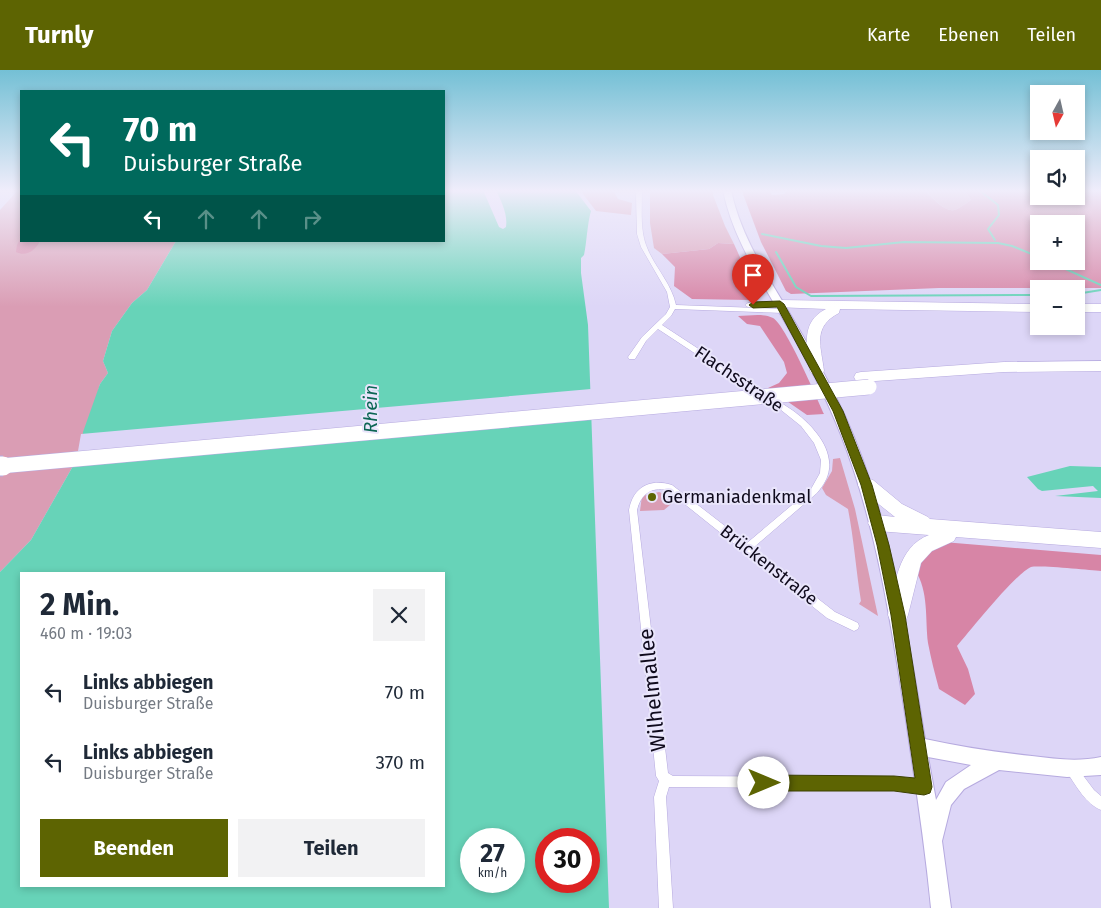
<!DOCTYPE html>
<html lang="de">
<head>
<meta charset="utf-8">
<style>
	:root { --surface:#fff; --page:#f2f2f3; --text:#1f2937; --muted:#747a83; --accent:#5d6402 }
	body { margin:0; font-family:"Fira Sans",sans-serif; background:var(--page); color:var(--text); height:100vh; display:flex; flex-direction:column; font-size:19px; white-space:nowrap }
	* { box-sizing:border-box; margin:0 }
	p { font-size:16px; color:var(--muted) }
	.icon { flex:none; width:28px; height:28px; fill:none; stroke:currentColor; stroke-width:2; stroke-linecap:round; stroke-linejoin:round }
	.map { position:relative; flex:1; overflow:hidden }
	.details { position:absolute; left:20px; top:502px; width:425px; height:315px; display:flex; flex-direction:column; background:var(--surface); border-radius:0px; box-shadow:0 2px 8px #0003 }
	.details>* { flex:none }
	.top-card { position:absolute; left:20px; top:20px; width:425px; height:152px; border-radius:0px; box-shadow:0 2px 8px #0003; background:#00695c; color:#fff; overflow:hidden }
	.needle { width:32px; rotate:188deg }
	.controls { position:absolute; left:1030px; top:15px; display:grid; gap:10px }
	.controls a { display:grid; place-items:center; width:55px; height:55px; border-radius:0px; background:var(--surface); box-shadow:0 2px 8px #0003; font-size:25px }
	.speed { position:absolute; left:460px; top:758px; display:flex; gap:10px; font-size:25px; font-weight:700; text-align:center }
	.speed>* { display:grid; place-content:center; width:65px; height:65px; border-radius:50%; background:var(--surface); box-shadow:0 2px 8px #0003; line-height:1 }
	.speed small { font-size:12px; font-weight:400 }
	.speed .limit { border:8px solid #d22; background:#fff; color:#111 }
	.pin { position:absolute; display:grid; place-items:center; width:42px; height:42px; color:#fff; margin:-51px -21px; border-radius:50% 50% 50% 0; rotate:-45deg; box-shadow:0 0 5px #0007 }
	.pin .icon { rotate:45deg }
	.me { position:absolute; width:55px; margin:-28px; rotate:90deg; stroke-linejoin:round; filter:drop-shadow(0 0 4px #0008) }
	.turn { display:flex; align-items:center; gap:18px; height:105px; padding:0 20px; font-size:22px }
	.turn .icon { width:65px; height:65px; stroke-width:2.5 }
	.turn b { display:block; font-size:35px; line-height:42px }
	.lanes { display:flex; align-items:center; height:48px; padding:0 20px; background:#0003; justify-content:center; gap:25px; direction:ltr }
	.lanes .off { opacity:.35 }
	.round { display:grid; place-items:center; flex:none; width:52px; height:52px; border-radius:0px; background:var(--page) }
	.head { display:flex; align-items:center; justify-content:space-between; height:85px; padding:0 20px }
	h1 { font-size:30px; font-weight:700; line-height:38px }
	.cta { display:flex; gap:10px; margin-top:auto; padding:10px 20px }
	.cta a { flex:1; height:58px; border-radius:0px; background:var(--accent); color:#fff; font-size:20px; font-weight:700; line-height:58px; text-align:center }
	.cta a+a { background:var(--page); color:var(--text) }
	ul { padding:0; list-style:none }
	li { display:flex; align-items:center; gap:15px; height:70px; padding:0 20px }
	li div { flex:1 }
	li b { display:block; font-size:19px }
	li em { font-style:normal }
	header { display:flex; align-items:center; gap:30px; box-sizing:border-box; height:70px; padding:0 25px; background:var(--accent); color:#fff }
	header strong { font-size:24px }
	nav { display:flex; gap:28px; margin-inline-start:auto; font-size:18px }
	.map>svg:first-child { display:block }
	.green { fill:#da9db4 }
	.forest { fill:#d785a6; fill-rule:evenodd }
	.water { fill:#67d3b8; fill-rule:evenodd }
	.pier { fill:#ddd6f7 }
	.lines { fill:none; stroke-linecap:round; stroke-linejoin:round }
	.stream { stroke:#67d3b8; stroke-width:2 }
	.street-casing { stroke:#b6aadf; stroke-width:1 }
	.secondary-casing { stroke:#b6aadf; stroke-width:2 }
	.highway-casing { stroke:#b6aadf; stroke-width:1 }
	.street { fill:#fff; fill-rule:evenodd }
	.secondary { fill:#fff; fill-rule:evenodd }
	.highway { fill:#fff; fill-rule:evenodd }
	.highway-bridge-far1-casing { stroke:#b6aadf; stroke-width:16; stroke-linecap:butt }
	.highway-bridge-casing { stroke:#b6aadf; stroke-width:21; stroke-linecap:butt }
	.highway-bridge-far1 { stroke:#fff; stroke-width:15 }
	.highway-bridge { stroke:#fff; stroke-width:19 }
	.route { fill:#5d6402; stroke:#3c4101 }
	.poi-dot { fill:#5d6402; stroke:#e9e5fb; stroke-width:2 }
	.labels { text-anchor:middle; stroke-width:4; stroke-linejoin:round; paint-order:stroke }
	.street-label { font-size:18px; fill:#0f0a1c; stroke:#e9e5fb }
	.poi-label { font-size:18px; fill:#0f0a1c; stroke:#e9e5fb; text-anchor:start }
	.water-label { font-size:19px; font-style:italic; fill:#0c6654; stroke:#e9e5fb }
	.near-street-label { font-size:21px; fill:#0f0a1c; stroke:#e9e5fb }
</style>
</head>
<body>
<header>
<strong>Turnly</strong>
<nav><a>Karte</a><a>Ebenen</a><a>Teilen</a></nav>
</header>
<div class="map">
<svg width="1101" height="838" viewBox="0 0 1101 838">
	<rect width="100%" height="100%" fill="#ddd6f7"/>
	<g class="green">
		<polygon points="18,120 21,120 21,171 176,171 147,220 132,233 112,261 103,291 108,303 100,314 81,382 31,470 0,502 0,140"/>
		<polygon points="580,120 613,120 618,129 632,133 631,145 596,141"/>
		<polygon points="650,120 714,120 713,125 725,156 734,174 718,173 709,179 662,184 654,178 650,153"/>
		<path d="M925,120H964L971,130C966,133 959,139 954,140C944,142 931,126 925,120Z"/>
		<path d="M840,388L855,439L878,546L859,534L861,531C856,500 854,470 848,439L826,425L822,418L832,401L833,389Z"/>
		<polygon points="659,422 677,429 664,440 640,441 642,426"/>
	</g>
	<g class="forest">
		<path d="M743,120H769L772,125L784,124L787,120H924C931,126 944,142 954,140C959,139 966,133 971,130L964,120H1039V126H1076V120H1101V218H939L791,224L786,221L761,172L743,124ZM1039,154H1076V191H1039Z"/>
		<path d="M21,167V171H40C35,181 26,187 16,182L17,175Z"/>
		<polygon points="718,173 734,174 758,227 750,230 692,229 674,216 675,197 662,184 709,179"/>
		<path d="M738,246C749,246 763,243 773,248C785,254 817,328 824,344L807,345L768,318L779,313L787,303L784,292L760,256L747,254Z"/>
		<path d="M943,472L1101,485V501C1089,500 1039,495 1031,497C1015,504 971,560 957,576L968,599L975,624L965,635L939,619C935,604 931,589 928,573C925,549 929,521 915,500L920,487Z"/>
	</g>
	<g class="water">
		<path d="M444,120H483L499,157L503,159L506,157C508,144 501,131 496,120H575L591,141C587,155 587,171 584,185L581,188V203L588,255L609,838H0V502L31,470L81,382L83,362L100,314L108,303L103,291L112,261L132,233L147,220L176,171H444ZM21,504H444V816H21ZM471,769H514V811H471ZM546,769H589V811H546Z"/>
		<polygon points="1070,396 1101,397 1101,428 1055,426 1098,421 1093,416 1042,421 1038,419 1027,407"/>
	</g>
	<polygon class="pier" points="591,319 593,349 69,397 78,381 81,364"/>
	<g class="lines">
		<g class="stream">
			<polyline points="979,120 998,135 999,145 988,159 995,170"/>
			<polyline points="762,164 821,176 846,178 904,172 998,173 1012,176 1039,187"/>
			<polyline points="776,182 796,217 811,226 1039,225"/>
			<polyline points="1048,191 1101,215"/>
			<polyline points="1076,224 1101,220"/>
		</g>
		<defs>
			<g id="street">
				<path d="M636,120H642C642,138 640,158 646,175C654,197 671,212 676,235L784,239L787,241L784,243L675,239L671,246L662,255L792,340C809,352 832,375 829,399C828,408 823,416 817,423L753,478L835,542L858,553L859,556L858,559L854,561L827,548L667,420C651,417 641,424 637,440L668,703L673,706L894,707L924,711L928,713L930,717L928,721L924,723L894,719L669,717L666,727L673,838H659L654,727L659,711L656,706L629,440C633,417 650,408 672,415L747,473L811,419L820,403L821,390L814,373L801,356L781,340L658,259L646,271L635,289H629L628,287L642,267L666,244L670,237L667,222L641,177L637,164Z"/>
				<polygon points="780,232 783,234 782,235 748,237 745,235 748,233"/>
				<path d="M1072,694L1076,696L1094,720L1101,726V740C1086,734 1077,717 1068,704L1066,700L1068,696Z"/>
			</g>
			<path id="secondary" d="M723,120H731C740,164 765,202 787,239C808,274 828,309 845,346C891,448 907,560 925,669C961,677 996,682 1032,686C1055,689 1078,692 1101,687V705L1067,707L999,700L964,719L951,735L942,771L951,838H931C925,775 915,712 906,650C891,553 877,457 841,365C825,324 804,285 782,247C759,207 732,166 723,120ZM928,687L971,695L946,712L936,730Z"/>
			<g id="highway">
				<path d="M780,230L1039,234V242L840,239L839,243C812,257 821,276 824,301L822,304H812L810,301C807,277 800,252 826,239L775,237L773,234L775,231Z"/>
				<rect x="1076" y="234" width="25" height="8"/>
				<polygon points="1101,291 1101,301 1004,302 861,312 856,311 854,307 856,303 861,302 1004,292"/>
				<path d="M867,408L873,410L902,434L928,447L930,449L1101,462V478L956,467L954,471L932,481L921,493L908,545L905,552L898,554L891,552L888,545C895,516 897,477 929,465L877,461L871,458L868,453L871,448L877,445L895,447L861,420L858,415L861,410Z"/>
			</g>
		</defs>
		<use href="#street" class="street-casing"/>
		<use href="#secondary" class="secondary-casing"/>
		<use href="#highway" class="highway-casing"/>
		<use href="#street" class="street"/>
		<use href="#secondary" class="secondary"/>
		<use href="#highway" class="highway"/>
		<defs>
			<polyline id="highway-bridge-far1" points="0,396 869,317"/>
			<polyline id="highway-bridge" points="0,396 3,396"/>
		</defs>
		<use href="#highway-bridge-far1" class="highway-bridge-far1-casing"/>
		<use href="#highway-bridge" class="highway-bridge-casing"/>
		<use href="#highway-bridge-far1" class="highway-bridge-far1"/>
		<use href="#highway-bridge" class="highway-bridge"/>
	</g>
	<linearGradient id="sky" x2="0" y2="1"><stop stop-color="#74c0d5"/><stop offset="0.51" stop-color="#f0edfb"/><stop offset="1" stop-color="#f0edfb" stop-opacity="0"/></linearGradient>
	<rect width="1101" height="237" fill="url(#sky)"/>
	<polygon class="route" points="780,231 784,234 843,341 872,415 889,475 905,545 932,717 930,723 924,725 894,721 764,721 759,718 756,713 759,707 764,705 894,706 915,708 891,545 877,475 861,415 833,341 777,237 753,238 749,235 753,232"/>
	<circle class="poi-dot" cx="652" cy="427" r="5"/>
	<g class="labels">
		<g class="street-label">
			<text transform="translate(739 309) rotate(34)" y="6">Flachsstraße</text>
			<text transform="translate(769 495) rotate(38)" y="6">Brückenstraße</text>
		</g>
		<g class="poi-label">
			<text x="662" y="433">Germaniadenkmal</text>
		</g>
		<g class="water-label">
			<text transform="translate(370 339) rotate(-90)" y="7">Rhein</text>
		</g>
		<g class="near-street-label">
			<text transform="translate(652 620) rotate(-96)" y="7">Wilhelmallee</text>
		</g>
	</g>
</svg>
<div class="controls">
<a><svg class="needle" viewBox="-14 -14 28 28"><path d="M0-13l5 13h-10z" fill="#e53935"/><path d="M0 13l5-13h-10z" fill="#747a83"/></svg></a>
<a><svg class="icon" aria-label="sound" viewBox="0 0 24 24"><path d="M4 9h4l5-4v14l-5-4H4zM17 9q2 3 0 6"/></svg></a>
<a>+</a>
<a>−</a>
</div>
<div class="speed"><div>27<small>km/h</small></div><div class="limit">30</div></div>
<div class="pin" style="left:753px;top:235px;background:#d93025"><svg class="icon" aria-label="arrive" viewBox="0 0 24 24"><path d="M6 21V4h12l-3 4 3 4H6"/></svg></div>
<svg class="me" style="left:764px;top:713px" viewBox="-20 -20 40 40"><circle r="19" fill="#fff"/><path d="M0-13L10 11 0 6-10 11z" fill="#5d6402"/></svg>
<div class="top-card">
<div class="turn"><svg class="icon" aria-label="left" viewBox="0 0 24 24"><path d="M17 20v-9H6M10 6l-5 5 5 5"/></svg><div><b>70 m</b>Duisburger Straße</div></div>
<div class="lanes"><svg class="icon" aria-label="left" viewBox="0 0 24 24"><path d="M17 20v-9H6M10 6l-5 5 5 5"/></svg><svg class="icon off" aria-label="ahead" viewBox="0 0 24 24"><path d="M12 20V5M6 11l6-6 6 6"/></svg><svg class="icon off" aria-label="ahead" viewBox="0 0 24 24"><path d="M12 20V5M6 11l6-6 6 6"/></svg><svg class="icon off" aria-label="right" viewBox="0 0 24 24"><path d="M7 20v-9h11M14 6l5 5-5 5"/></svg></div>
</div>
<section class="details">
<div class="head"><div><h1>2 Min.</h1><p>460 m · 19:03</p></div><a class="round"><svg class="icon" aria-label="close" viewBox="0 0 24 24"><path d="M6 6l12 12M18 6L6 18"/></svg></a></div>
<ul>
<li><svg class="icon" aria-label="left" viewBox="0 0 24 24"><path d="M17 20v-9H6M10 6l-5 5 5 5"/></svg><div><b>Links abbiegen</b><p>Duisburger Straße</p></div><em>70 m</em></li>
<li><svg class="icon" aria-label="left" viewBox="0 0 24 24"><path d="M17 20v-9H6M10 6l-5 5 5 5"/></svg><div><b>Links abbiegen</b><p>Duisburger Straße</p></div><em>370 m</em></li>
</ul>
<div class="cta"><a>Beenden</a><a>Teilen</a></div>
</section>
</div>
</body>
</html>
